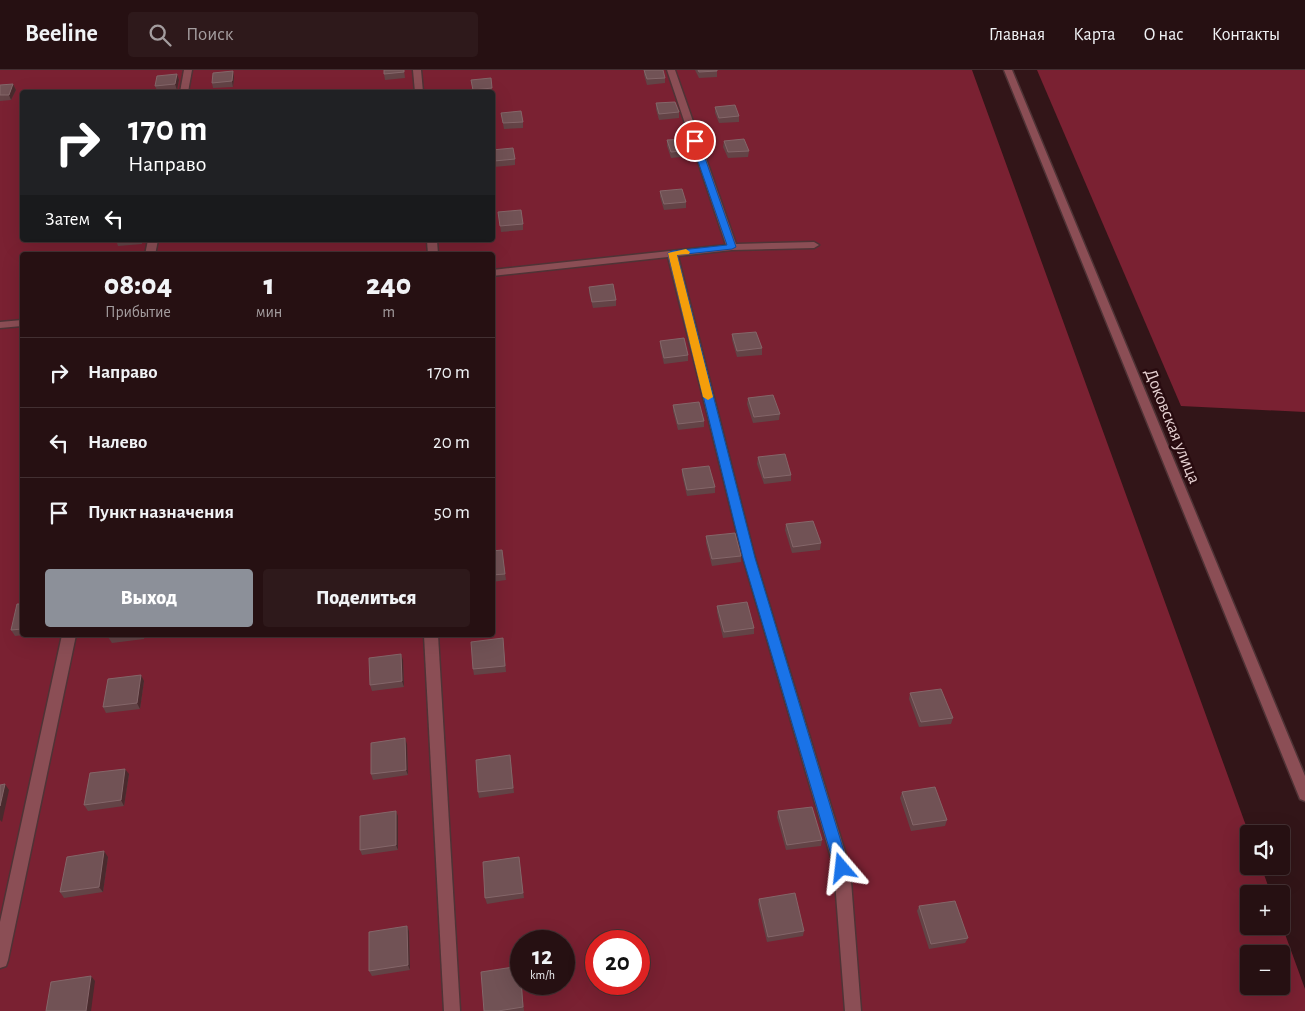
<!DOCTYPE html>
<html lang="ru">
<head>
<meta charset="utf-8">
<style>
	:root { --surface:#261012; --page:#2e191b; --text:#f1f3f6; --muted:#a49d9f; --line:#423032; --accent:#8c9099 }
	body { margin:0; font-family:"Alegreya Sans",sans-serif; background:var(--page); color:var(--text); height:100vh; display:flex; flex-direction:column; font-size:19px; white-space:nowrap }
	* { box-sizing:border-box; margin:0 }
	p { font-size:16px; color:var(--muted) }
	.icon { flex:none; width:28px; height:28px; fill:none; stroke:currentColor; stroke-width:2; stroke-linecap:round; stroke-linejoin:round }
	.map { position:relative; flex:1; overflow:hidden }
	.panel { position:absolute; left:20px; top:182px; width:475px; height:385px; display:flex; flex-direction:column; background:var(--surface); border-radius:5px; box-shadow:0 5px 20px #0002,0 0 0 1px var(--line) }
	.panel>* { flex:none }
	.guide { position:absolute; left:20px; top:20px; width:475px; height:152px; border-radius:5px; box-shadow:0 5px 20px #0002,0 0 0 1px var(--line); background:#202124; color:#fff; overflow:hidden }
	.buttons { position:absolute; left:1240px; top:755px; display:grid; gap:10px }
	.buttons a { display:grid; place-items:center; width:50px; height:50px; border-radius:5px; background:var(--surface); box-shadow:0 5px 20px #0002,0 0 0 1px var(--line); font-size:25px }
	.speed { position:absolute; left:510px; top:860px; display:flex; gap:10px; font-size:25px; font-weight:700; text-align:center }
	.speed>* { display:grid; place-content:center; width:65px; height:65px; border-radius:50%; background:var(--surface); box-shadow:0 5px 20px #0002,0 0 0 1px var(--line); line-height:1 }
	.speed small { font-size:12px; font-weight:400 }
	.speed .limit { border:8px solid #d22; background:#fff; color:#111 }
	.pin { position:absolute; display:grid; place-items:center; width:42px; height:42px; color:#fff; margin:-21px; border:2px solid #fff; border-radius:50%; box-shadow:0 1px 5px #0007 }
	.me { position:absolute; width:55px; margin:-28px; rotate:343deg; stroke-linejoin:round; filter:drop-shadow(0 0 4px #0008) }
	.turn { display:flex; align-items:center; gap:18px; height:105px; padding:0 25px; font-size:22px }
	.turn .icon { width:65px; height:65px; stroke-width:2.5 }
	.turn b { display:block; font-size:35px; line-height:42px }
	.then { display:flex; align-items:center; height:48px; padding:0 25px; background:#0003; gap:10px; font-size:19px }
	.eta { display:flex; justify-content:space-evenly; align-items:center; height:85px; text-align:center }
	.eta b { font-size:30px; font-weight:800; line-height:35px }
	.button { display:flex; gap:10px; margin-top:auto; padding:10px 25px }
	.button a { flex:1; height:58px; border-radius:5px; background:var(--accent); color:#fff; font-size:20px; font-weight:800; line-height:58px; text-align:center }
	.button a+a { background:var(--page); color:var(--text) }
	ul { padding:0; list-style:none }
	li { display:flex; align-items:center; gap:15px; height:70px; padding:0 25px; border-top:1px solid var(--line) }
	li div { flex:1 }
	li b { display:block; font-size:19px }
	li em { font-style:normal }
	header { display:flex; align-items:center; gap:30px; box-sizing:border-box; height:70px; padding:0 25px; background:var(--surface); border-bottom:1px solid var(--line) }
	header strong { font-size:24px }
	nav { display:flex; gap:28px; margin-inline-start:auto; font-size:18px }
	.search { width:350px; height:45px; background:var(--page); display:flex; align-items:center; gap:12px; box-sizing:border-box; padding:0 18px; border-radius:5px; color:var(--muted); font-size:19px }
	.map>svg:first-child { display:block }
	.green { fill:#7a2132; fill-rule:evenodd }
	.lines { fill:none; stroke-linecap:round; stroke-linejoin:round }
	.minor-casing { stroke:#4f3336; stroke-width:3 }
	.minor { fill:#8b4e55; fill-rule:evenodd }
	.wall { fill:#634346 }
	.shaded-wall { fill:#492a2d }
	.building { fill:#715255; stroke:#846669 }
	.route { fill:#1a73e8; stroke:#114b97 }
	.slow { fill:#f59e0b }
	.labels { text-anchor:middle; stroke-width:5; stroke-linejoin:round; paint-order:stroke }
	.street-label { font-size:18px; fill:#e7d2d3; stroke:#280b0f }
</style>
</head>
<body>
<header>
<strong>Beeline</strong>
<div class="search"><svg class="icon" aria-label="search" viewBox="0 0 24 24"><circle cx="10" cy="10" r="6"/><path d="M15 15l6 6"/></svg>Поиск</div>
<nav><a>Главная</a><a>Карта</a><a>О нас</a><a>Контакты</a></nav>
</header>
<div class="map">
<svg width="1305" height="941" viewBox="0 0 1305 941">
	<rect width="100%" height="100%" fill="#321518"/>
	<g class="green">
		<path d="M0,0H972L1249,764V796H1261L1271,824H1249V856H1281V853L1305,919V941H0ZM22,22H492V170H22ZM22,185H492V565H22ZM521,871H564V914H521ZM596,871H639V914H596ZM1249,884H1281V916H1249Z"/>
		<polygon points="1037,0 1305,0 1305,342 1181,336"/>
	</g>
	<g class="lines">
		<defs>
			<g id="minor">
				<polygon points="184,0 192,0 188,22 180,22"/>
				<polygon points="413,0 421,0 423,22 415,22"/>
				<polygon points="667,0 675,0 736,174 814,172 819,175 814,178 732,180 678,186 755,488 850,798 861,941 845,941 834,798 743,488 668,187 492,206 492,200 726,175"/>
				<polygon points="1004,0 1012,0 1305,706 1305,731 1300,729 1298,724"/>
				<polygon points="148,170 158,170 155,185 145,185"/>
				<polygon points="427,170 437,170 438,185 428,185"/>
				<polygon points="22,250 22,256 0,258 0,252"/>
				<polygon points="62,565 76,565 8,890 6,896 0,898 0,852"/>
				<polygon points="424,565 438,565 460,941 444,941"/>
			</g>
		</defs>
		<use href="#minor" class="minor-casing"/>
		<use href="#minor" class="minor"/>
	</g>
	<g class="wall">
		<polygon points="404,0 405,8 385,10 384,4"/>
		<polygon points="644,0 665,8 665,13 647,15 644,5"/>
		<polygon points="695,0 717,0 717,7 699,8"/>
		<polygon points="233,1 234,7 233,17 213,18 212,13"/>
		<polygon points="177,4 179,10 177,20 157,21 155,16"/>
		<polygon points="491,8 492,22 473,22 471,10"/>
		<polygon points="13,14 16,20 11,30 0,31 0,15"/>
		<polygon points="656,33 679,42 679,48 659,50 656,39"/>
		<polygon points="715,37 739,46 739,52 719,53 715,43"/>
		<polygon points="501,43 523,52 523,58 504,59"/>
		<polygon points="667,70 692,80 692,86 671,88 667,76"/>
		<polygon points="724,71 749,81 748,87 728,88 723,77"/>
		<polygon points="492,84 515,89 515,95 494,97"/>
		<polygon points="660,121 686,132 686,138 664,140 660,127"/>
		<polygon points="498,142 523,154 523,160 501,162"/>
		<polygon points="116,170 142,170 142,174 118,176"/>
		<polygon points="589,217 616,230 616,236 593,238 589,223"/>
		<polygon points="732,264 762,278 762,285 737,287 732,270"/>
		<polygon points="660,271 688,285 688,291 664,294 660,277"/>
		<polygon points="748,328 780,344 779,350 753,353 747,334"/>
		<polygon points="673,335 704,351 704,357 678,360 673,341"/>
		<polygon points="758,387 791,405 791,411 764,414 757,394"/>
		<polygon points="682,399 715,417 715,423 687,426 682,405"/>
		<polygon points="786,454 821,473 820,480 792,483 785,460"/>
		<polygon points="706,466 741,486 741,492 712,496 706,473"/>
		<polygon points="502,480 506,510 492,512 492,481"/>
		<polygon points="22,534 22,565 24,565 15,566 11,560"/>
		<polygon points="717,536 754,558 754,564 723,568 717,542"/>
		<polygon points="109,565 145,565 144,569 112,573 108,567"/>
		<polygon points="503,568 506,602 474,605 473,599"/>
		<polygon points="403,590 404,617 372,621 370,615"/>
		<polygon points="144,611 140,639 106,643 103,637"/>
		<polygon points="910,623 953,648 951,654 919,657 909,629"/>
		<polygon points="407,674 408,705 373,710 371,704"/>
		<polygon points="511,691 514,723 479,728 478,722"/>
		<polygon points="129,704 124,736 88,741 84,735"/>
		<polygon points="902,722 947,750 945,756 911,761 900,728"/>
		<polygon points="778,741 822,770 821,776 786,780 777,747"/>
		<polygon points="398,746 398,780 362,785 360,780"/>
		<polygon points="108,787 103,822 64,828 60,822"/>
		<polygon points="519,787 524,828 487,834 485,828"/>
		<polygon points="759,829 804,861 803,866 767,872 758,834"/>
		<polygon points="919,836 968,868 965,873 929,879 917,841"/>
		<polygon points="407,856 409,861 410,900 372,906 369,901"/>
		<polygon points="520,896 524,941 484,941"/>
	</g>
	<g class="shaded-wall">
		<polygon points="233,1 234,7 233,17 232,11"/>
		<polygon points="177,4 179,10 177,20 175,14"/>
		<polygon points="13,14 16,20 11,30 9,25"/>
		<polygon points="401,584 403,590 404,617 402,611"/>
		<polygon points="141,605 144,611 140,639 137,633"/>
		<polygon points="405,668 407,674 408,705 406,700"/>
		<polygon points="125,699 129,704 124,736 121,730"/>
		<polygon points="5,714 9,720 2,752 0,750 0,736"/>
		<polygon points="396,741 398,746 398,780 396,775"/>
		<polygon points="104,781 108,787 103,822 99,817"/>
		<polygon points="407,856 409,861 410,900 408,895"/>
		<polygon points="91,906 95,911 91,941 86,941"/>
	</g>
	<g class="building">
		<polygon points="384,0 404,0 404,2 384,4"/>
		<polygon points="644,0 663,0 665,8 647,9"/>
		<polygon points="698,0 717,0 717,1 699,2"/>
		<polygon points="233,1 232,11 212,13 213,3"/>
		<polygon points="177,4 175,14 155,16 157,6"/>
		<polygon points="491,8 492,18 473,20 471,10"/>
		<polygon points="13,14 9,25 0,25 0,15"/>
		<polygon points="675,32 679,42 659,44 656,33"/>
		<polygon points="735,35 739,46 719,48 715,37"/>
		<polygon points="521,41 523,52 503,53 501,43"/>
		<polygon points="688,69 692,80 671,82 667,70"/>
		<polygon points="744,69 749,81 728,82 724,71"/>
		<polygon points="513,78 515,89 494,91 492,80"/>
		<polygon points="682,119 686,132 664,134 660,121"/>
		<polygon points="521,140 523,154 500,156 498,142"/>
		<polygon points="613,214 616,230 592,232 589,217"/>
		<polygon points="756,262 762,278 737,281 732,264"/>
		<polygon points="684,268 688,285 664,288 660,271"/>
		<polygon points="773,325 780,344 754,347 748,328"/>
		<polygon points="699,332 704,351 678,354 673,335"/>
		<polygon points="785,384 791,405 764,408 758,387"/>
		<polygon points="709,396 715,417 687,420 682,399"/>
		<polygon points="813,451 821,473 793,477 786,454"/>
		<polygon points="735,463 741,486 712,489 706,466"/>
		<polygon points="502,480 505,504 492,505 492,481"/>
		<polygon points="747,532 754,558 724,562 717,536"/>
		<polygon points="17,534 22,534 22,559 11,560"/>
		<polygon points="109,565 123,565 108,567"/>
		<polygon points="503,568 505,596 473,599 471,572"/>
		<polygon points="401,584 402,611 370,615 369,588"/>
		<polygon points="141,605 137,633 103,637 108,609"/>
		<polygon points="941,619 953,648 921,652 910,623"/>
		<polygon points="405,668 406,700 371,704 371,673"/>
		<polygon points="510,685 513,718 478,722 476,690"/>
		<polygon points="125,699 121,730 84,735 90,703"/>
		<polygon points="5,714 0,736 0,715"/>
		<polygon points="935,717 947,750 913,755 902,722"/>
		<polygon points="812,737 822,770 787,775 778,741"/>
		<polygon points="396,741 396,775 360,780 360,746"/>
		<polygon points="104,781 99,817 60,822 67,787"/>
		<polygon points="519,787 523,823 485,828 483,792"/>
		<polygon points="795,823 804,861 768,867 759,829"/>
		<polygon points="955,831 968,868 931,874 919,836"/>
		<polygon points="407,856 408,895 369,901 369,862"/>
		<polygon points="520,896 523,937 498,941 484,941 481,902"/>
		<polygon points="91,906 86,941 46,941 51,912"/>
	</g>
	<polygon class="route" points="695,68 699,71 736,177 732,179 677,185 755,488 849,798 847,802 842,804 837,802 835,798 743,488 668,183 672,181 727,175 691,71"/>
	<polygon class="slow" points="686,179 690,182 689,184 677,185 713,327 708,330 703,327 668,183"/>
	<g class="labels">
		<g class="street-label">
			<text transform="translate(1173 356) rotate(68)" y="6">Доковская улица</text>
		</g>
	</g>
</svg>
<div class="buttons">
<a><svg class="icon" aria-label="sound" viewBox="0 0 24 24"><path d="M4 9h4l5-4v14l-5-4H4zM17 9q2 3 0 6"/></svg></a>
<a>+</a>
<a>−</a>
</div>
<div class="speed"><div>12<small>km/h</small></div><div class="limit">20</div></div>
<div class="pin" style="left:695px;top:71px;background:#d93025"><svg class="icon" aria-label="arrive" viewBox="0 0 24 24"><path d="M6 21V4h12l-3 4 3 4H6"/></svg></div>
<svg class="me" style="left:842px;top:798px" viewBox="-20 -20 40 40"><path d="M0-17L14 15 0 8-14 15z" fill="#1a73e8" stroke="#fff" stroke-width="4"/></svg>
<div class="guide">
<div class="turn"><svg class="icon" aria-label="right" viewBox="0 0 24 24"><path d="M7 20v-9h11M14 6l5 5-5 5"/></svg><div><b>170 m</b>Направо</div></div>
<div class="then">Затем<svg class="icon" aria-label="left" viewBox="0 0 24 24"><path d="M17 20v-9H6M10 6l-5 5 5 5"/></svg></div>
</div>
<section class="panel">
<div class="eta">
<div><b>08:04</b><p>Прибытие</p></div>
<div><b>1</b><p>мин</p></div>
<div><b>240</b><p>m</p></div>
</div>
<ul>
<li><svg class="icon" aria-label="right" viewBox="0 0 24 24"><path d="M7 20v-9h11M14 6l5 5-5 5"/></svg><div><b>Направо</b></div><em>170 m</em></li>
<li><svg class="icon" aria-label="left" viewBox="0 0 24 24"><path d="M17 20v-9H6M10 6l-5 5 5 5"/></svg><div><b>Налево</b></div><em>20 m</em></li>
<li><svg class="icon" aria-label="arrive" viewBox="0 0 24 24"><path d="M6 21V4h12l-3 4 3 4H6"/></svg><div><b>Пункт назначения</b></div><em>50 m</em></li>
</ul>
<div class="button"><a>Выход</a><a>Поделиться</a></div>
</section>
</div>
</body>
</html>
